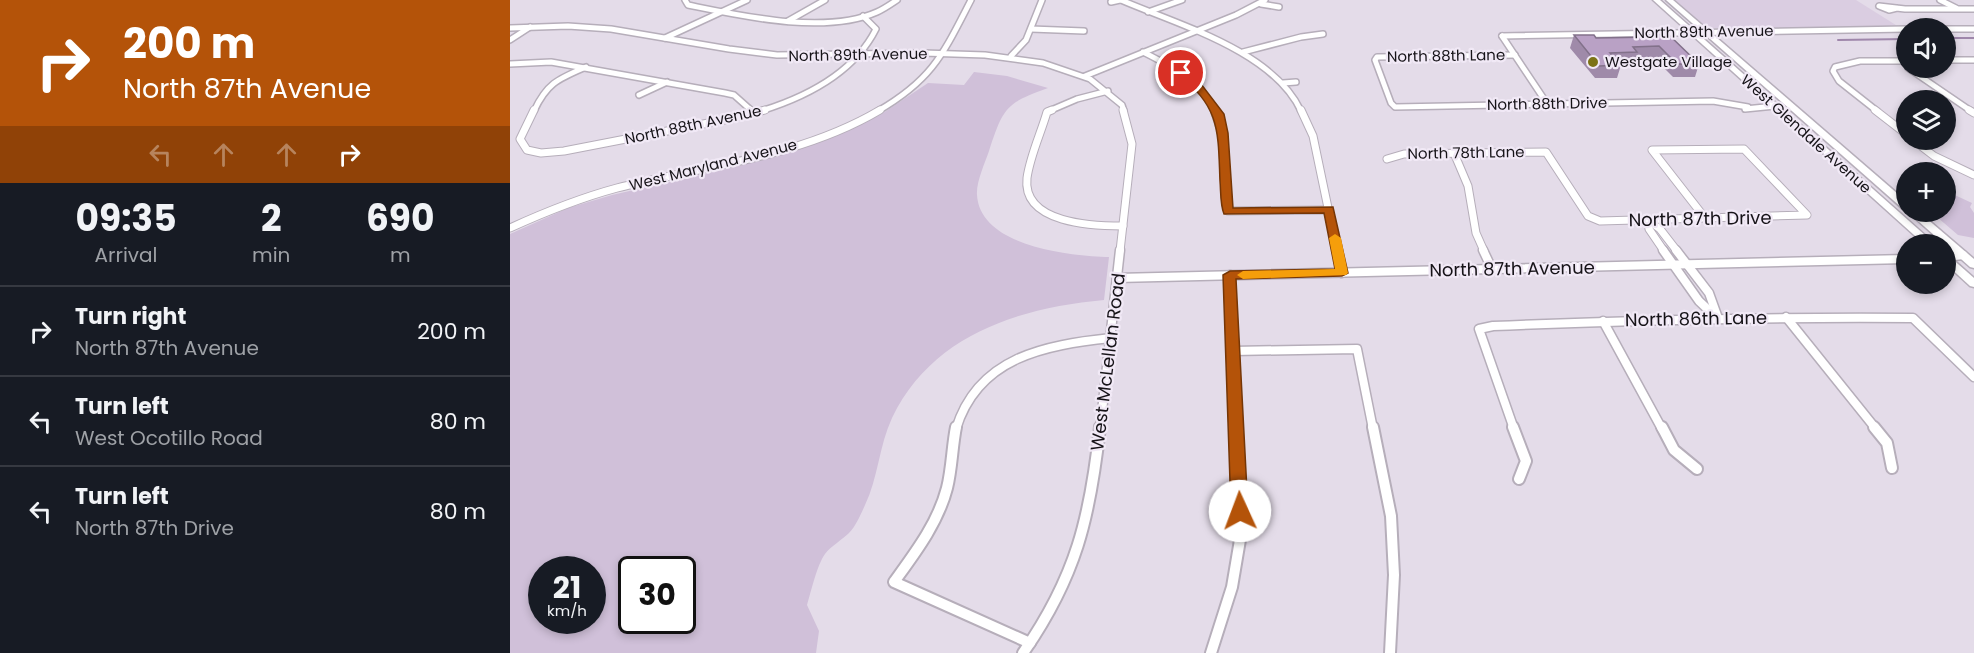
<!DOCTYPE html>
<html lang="en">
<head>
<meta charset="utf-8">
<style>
	:root { --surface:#171b24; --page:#242831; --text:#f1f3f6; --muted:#9ea1a6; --line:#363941 }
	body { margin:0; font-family:Poppins,sans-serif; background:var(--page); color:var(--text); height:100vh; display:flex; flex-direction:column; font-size:22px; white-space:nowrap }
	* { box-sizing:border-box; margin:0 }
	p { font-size:20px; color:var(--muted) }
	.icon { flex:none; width:33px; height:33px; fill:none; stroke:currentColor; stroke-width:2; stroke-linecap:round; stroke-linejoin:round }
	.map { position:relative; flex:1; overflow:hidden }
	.drawer { display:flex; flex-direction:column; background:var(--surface); width:510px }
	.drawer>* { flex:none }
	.guide { background:#b45309; color:#fff; overflow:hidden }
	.tools { position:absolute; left:1386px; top:18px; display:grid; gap:12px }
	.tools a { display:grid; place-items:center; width:60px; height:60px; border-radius:50%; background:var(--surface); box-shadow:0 3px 9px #0003; font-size:30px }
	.speed { position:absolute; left:18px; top:556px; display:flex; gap:12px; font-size:30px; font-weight:700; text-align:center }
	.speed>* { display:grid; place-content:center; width:78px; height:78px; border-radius:50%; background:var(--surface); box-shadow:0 3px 9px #0003; line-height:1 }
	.speed small { font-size:15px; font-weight:400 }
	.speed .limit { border:3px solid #111; border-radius:9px; background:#fff; color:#111 }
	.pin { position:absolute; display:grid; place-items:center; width:51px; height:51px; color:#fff; margin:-26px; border:3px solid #fff; border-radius:50%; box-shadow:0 2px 6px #0007 }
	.me { position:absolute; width:66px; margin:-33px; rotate:358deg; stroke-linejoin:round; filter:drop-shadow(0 0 4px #0008) }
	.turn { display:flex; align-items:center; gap:21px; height:126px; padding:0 24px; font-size:27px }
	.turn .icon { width:78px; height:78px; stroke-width:2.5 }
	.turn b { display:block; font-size:42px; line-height:51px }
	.lanes { display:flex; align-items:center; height:57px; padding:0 24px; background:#0003; justify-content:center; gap:30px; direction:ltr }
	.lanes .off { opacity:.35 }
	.eta { display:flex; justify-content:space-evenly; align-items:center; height:102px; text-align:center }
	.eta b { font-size:36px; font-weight:700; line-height:42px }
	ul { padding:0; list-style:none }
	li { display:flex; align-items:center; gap:18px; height:90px; padding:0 24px; border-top:2px solid var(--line) }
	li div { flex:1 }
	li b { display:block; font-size:22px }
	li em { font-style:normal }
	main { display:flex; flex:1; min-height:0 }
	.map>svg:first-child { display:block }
	.built { fill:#dacde1 }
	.green { fill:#d0c0d9; fill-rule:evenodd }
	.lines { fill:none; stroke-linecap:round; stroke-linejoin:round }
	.stream { stroke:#9f87ab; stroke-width:2 }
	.minor-far3-casing { stroke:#b6aeba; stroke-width:8 }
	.minor-far2-casing { stroke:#b6aeba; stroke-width:9 }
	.minor-far1-casing { stroke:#b6aeba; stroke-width:11 }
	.minor-casing { stroke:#b6aeba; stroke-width:14 }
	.secondary-casing { stroke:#b6aeba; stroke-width:3 }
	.minor-far3 { stroke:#fff; stroke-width:5 }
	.minor-far2 { stroke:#fff; stroke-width:7 }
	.minor-far1 { stroke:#fff; stroke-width:8 }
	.minor { stroke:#fff; stroke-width:10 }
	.secondary { fill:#fff; fill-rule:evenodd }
	.wall { fill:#9f8aa9 }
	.building { fill:#b9a1c5; stroke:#82718a; stroke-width:1.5 }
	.route { fill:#b45309; stroke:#753606; stroke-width:1.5 }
	.slow { fill:#f59e0b }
	.poi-dot { fill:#7c7316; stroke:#f1e9f6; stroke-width:2 }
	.labels { text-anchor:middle; stroke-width:4.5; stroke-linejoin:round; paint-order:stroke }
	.far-street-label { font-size:15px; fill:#161318; stroke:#f1e9f6 }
	.far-poi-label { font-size:15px; fill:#161318; stroke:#f1e9f6; text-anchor:start }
	.street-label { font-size:18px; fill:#161318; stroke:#f1e9f6 }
</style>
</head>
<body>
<main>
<section class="drawer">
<div class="guide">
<div class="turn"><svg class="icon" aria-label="right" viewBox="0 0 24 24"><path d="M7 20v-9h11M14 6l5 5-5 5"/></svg><div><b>200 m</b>North 87th Avenue</div></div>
<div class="lanes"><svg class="icon off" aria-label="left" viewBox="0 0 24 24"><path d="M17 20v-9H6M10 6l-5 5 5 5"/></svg><svg class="icon off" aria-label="ahead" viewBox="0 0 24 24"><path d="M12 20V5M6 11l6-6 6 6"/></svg><svg class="icon off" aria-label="ahead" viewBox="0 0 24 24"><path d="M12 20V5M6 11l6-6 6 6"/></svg><svg class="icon" aria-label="right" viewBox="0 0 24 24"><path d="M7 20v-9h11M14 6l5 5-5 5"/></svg></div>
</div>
<div class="eta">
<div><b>09:35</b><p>Arrival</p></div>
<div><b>2</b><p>min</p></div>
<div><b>690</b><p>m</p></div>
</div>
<ul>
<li><svg class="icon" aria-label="right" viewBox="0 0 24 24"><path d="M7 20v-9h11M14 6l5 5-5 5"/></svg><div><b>Turn right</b><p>North 87th Avenue</p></div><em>200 m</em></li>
<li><svg class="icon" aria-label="left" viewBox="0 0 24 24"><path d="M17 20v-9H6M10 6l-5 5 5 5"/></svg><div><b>Turn left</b><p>West Ocotillo Road</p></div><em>80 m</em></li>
<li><svg class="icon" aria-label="left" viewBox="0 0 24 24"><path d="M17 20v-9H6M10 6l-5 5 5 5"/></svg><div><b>Turn left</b><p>North 87th Drive</p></div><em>80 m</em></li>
</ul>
</section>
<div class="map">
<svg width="1464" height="653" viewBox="0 0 1464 653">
	<rect width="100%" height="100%" fill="#e4dce9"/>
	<polygon class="built" points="1165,0 1346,0 1389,27 1200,28 1193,25"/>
	<g class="green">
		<path d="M464,72L497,76L538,88C495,103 493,109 479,151C475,163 466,182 467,195C470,247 561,256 599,257L594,300C508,308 422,335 382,418C369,446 368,478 355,505C351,514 346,526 339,533C332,540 321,546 315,554C307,565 301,592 297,605L309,631L306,653H0V234L58,208L102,195L229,166L306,143L370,115L418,83L454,85ZM32,570H82V621H32ZM122,570H172V621H122Z"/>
		<polygon points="1436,191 1462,203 1460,207 1464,213 1464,238 1448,235 1427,217 1436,212"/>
	</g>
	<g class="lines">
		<g class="stream">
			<polyline points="1436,38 1464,38"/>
			<polyline points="1328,40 1396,39"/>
		</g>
		<defs>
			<g id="minor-far3">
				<path d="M175,0L178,5C232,16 315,35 367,12C374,9 381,4 387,0"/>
				<path d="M611,0C669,25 763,51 791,111"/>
				<polyline points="1430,0 1446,8"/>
				<polyline points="601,2 610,0"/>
				<polyline points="751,4 769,7"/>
				<polyline points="1387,8 1379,10 1369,6 1395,9 1464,9"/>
				<polyline points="638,12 672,0"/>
				<polyline points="278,21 315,0"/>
				<polyline points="0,28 58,26 101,29 219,49 267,55 414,53 475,55 533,63 580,79 612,105 614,111"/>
				<polyline points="521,29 574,31"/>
				<polyline points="1436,29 1464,29"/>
				<polyline points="992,36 1396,29"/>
				<polyline points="992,36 1038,105"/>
				<polyline points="155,38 237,0"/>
				<polyline points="0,40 20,27"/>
				<path d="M633,52C663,67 689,81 705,111"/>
				<polyline points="733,52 791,37 813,34"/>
				<polyline points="1005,55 867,57 865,60 881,103 885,107 1203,101 1238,107"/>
				<polyline points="501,56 516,40 532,0"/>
				<polyline points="1436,60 1464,60"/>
				<polyline points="0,64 41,62 215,93 224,95 242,111"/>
				<polyline points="1398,68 1461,111"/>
				<polyline points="575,76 726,15 755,0"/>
				<polyline points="773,83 786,82"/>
				<polyline points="129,95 157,82"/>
				<polyline points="1235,109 1265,106"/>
				<path d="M24,111C37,83 48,79 76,67"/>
				<path d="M251,111C296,97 344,73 366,29L353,16"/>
				<path d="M368,111C423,79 433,54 461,0"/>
				<polyline points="539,111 567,99 598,91"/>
				<polyline points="1367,111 1329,81 1323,71 1325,67 1350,61 1396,61"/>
			</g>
			<g id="minor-far2">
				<polyline points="24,110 10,139 17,150 31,153 54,151 219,119 255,110"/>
				<polyline points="240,110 244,113"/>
				<path d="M542,110L537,112C531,133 520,156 517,178C512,224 584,226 613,226"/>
				<polyline points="704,110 712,134 718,211 819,210"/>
				<polyline points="791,110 803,136 827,251"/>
				<polyline points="1365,110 1396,134"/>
				<polyline points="1459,110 1464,113"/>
				<polyline points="1403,140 1424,156 1464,175"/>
				<polygon points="1234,149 1297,215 1195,218 1142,150"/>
				<polyline points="944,153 958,186 966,233 974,251"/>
				<polyline points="877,159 894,154 1036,152 1078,216 1090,221 1195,218"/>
				<polyline points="1138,220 1139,229 1154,251"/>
				<polyline points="1138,220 1150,229 1167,251"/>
				<path d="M0,228C35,212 70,198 107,188C195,166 291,157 370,110"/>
				<polyline points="610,251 622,144 613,110"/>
			</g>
			<g id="minor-far1">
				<polyline points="827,250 832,273"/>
				<polyline points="973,250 982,269"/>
				<polyline points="1153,250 1189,301 1208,319"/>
				<polyline points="1166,250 1199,293 1208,318"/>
				<polyline points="1436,257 1453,255"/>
				<polyline points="720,275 727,429"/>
				<polyline points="607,278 1396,259"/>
				<polyline points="1276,317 1366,429"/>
				<polyline points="1093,321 1152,429"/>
				<polyline points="723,351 847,349 863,429"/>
				<path d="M446,429C468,357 535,345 601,338"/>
				<polyline points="590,429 610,250"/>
				<path d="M1004,429L969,329L983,326C1123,320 1263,317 1403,318L1464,377"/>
			</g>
			<g id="minor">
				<path d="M446,427C442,447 442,468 437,488C428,523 405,553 384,582L520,643"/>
				<polyline points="863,427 881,516 884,575 880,653"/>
				<polyline points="1003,427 1016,461 1009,479"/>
				<polyline points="1152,427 1164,450 1187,469"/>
				<polyline points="1364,427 1377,443 1382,468"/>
				<path d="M513,653C566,577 580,518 590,427"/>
				<polyline points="701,653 722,587 731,534 726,427"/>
			</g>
			<g id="secondary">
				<polygon points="1143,0 1150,0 1425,244 1414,244"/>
				<polygon points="1156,0 1163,0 1396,201 1396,209 1392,208"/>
				<polygon points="1398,212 1409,212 1464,259 1464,268 1460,267"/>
				<polygon points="1436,256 1440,257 1464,278 1464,287 1460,286 1436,264"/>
			</g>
		</defs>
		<use href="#minor-far3" class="minor-far3-casing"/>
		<use href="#minor-far2" class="minor-far2-casing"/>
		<use href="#minor-far1" class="minor-far1-casing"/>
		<use href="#minor" class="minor-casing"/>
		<use href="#secondary" class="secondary-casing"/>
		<use href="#minor-far3" class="minor-far3"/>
		<use href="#minor-far2" class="minor-far2"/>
		<use href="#minor-far1" class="minor-far1"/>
		<use href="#minor" class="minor"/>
		<use href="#secondary" class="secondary"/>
	</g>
	<polygon class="wall" points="1064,35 1086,38 1138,37 1139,35 1189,64 1185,77 1163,77 1145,59 1125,59 1124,65 1111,65 1107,78 1085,78 1060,48"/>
	<polygon class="building" points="1158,34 1189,64 1167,64 1149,46 1123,47 1127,52 1100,53 1111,65 1089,66 1064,35 1084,35 1086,38 1142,37 1139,35"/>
	<path class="route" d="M668,71H675L688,80L714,114L718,133L723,208L823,207L838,273L832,276L726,279L738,511L736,516L730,518L724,516L721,511L713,275L720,271L825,269L814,213L714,214C710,204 711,192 710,181C708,134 711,106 668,75Z"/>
	<polygon class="slow" points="825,234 831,238 838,273 836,275 733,279 727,275 733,271 825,269 819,238"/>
	<circle class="poi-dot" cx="1083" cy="62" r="6"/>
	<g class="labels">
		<g class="far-street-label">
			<text transform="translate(1194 32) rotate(-1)" y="5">North 89th Avenue</text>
			<text transform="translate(348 55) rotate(-1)" y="5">North 89th Avenue</text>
			<text transform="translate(936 56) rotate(-1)" y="5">North 88th Lane</text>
			<text transform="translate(1037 104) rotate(-1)" y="5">North 88th Drive</text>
			<text transform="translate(183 125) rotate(-12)" y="5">North 88th Avenue</text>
			<text transform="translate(1296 134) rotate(42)" y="5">West Glendale Avenue</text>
			<text transform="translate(956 153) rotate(-1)" y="5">North 78th Lane</text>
			<text transform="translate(203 165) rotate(-14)" y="5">West Maryland Avenue</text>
		</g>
		<g class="far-poi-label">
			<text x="1095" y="67">Westgate Village</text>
		</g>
		<g class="street-label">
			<text transform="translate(1190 219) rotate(-1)" y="6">North 87th Drive</text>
			<text transform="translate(1002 269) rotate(-1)" y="6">North 87th Avenue</text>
			<text transform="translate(1186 319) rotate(-1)" y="6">North 86th Lane</text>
			<text transform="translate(598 362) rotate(-83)" y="6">West McLellan Road</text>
		</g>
	</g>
</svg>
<div class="tools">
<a><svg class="icon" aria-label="sound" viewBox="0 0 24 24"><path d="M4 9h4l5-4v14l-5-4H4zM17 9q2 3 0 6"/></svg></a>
<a><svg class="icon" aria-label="layers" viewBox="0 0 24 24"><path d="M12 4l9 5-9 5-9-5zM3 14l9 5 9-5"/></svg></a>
<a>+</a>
<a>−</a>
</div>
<div class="speed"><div>21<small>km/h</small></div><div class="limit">30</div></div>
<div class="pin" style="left:671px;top:73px;background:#d93025"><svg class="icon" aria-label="arrive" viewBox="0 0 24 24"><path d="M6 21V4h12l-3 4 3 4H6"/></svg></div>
<svg class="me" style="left:730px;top:511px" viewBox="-20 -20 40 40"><circle r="19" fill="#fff"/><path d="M0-13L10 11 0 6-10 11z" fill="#b45309"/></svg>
</div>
</main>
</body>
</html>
